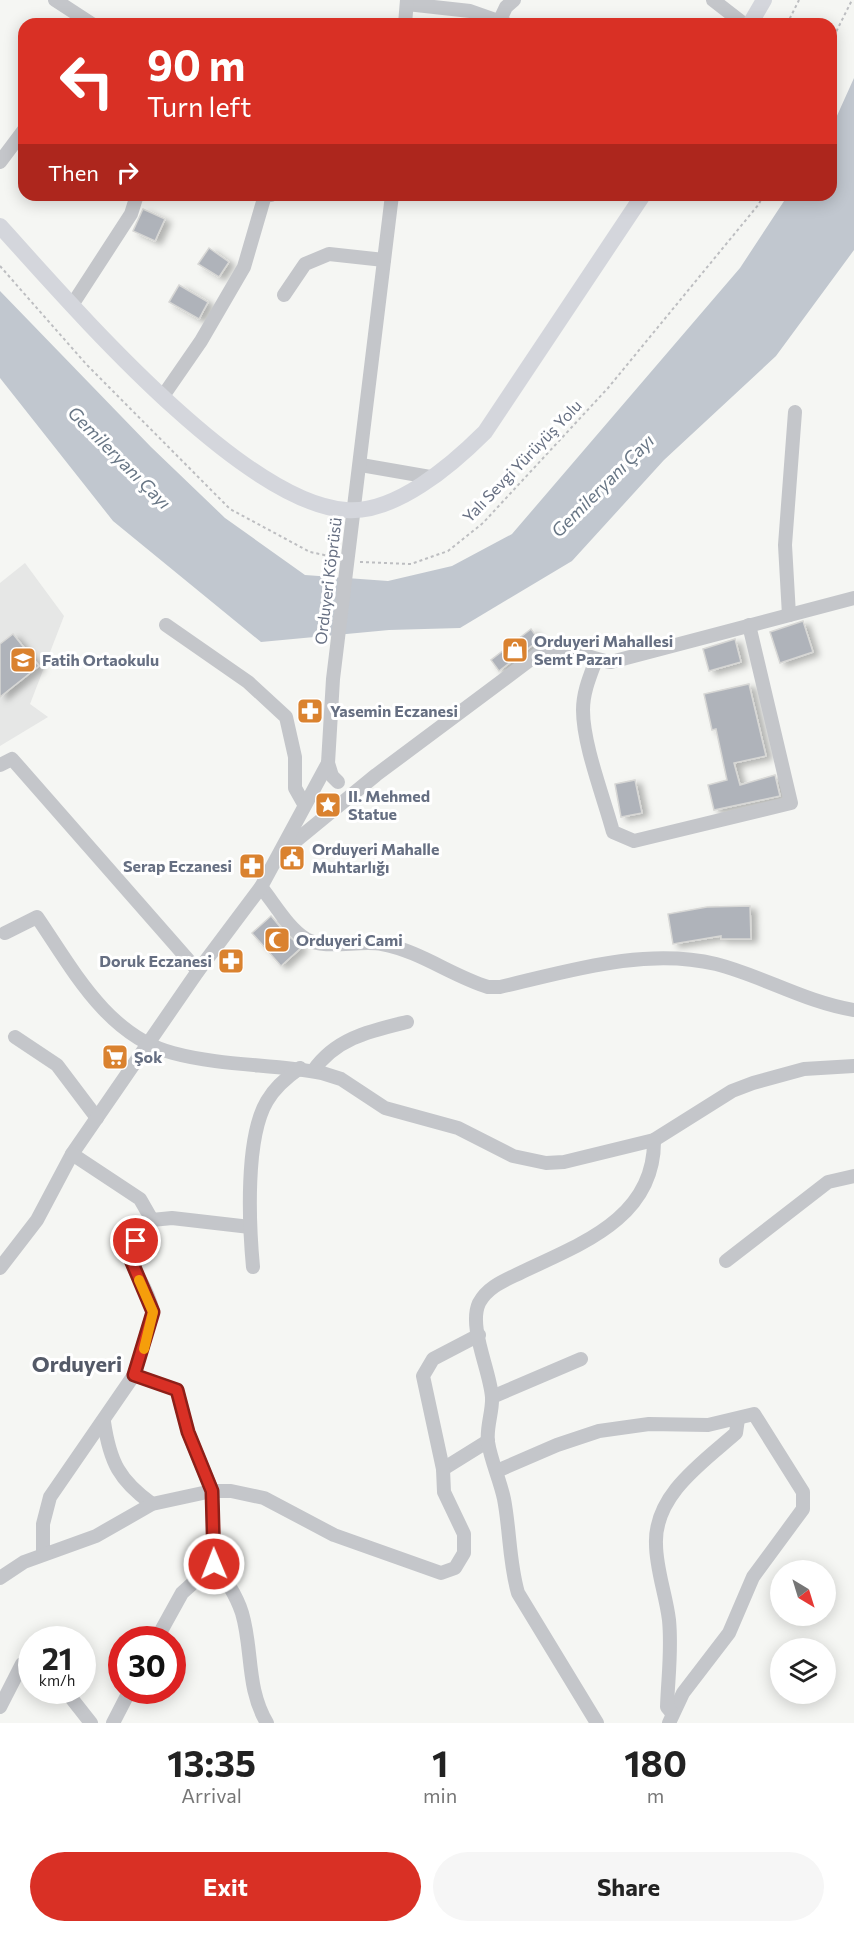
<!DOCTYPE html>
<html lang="en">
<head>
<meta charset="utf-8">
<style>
	:root { --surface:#fff; --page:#f6f6f6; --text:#222; --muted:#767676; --accent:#d93025 }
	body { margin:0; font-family:Commissioner,sans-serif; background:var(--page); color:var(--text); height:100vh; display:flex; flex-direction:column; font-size:22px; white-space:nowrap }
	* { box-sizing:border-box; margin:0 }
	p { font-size:20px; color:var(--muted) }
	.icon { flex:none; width:33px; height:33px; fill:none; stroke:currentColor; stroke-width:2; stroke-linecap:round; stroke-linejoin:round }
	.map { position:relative; height:1723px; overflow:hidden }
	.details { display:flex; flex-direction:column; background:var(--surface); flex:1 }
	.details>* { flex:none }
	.banner { position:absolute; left:18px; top:18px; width:819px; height:183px; border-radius:18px; box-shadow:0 3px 15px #0003; background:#d93025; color:#fff; overflow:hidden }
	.needle { width:39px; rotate:142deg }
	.fabs { position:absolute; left:770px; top:1560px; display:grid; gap:12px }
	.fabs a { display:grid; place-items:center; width:66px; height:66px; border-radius:50%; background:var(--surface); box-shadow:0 3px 15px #0003; font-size:30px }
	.speed { position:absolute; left:18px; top:1626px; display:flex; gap:12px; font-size:30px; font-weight:700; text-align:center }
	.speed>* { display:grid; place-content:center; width:78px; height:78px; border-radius:50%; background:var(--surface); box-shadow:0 3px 15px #0003; line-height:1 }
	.speed small { font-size:15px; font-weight:400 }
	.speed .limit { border:9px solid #d22; background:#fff; color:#111 }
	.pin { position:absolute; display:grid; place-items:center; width:51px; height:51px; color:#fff; margin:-26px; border:3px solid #fff; border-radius:50%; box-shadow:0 2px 6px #0007 }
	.me { position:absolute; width:66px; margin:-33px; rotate:359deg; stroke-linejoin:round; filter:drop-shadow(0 0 4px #0008) }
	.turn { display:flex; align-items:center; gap:21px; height:126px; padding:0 30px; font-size:27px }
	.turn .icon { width:78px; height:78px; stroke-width:2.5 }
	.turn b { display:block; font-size:42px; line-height:51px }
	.then { display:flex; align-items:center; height:57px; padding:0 30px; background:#0003; gap:12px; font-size:22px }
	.eta { display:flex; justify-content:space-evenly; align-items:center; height:102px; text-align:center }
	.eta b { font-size:36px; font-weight:700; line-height:42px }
	.cta { display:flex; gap:12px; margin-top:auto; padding:12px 30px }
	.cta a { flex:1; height:69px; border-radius:36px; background:var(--accent); color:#fff; font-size:24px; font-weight:700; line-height:69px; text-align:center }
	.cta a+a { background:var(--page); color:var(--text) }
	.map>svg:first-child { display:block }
	.built { fill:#e6e7e6 }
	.water { fill:#c1c7cf }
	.building { fill:#afb3ba; stroke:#d7d7d5; stroke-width:1.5; filter:url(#shadow) }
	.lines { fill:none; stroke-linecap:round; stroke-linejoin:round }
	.path { stroke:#bdbec1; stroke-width:2; stroke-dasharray:3 3; stroke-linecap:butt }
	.minor { stroke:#c4c6ca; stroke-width:14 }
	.major { stroke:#d4d6dc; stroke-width:16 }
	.route-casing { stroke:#8d1f18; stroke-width:15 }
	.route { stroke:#d93025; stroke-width:10 }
	.slow { stroke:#f59e0b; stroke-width:10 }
	.labels { text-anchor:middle; stroke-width:6; stroke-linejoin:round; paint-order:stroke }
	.street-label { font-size:16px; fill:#666f82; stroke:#fff }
	.poi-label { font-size:16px; font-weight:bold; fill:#666f82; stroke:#fff; text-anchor:start }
	.water-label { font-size:18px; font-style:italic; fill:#687685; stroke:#fff }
	.district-label { font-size:22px; font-weight:bold; fill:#545a68; stroke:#fff }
</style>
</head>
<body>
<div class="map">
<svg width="854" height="1723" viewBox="0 0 854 1723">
	<defs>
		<filter id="shadow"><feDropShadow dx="6" dy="3.5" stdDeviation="3" flood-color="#0004"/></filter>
	</defs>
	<rect width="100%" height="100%" fill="#f5f6f3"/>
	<polygon class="built" points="25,563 64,616 30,704 48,717 0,746 0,583"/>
	<polygon class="water" points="854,78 854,250 776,356 664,460 572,561 460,628 389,630 261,642 113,521 0,378 0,291 151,447 225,518 305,575 388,581 452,566 512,534 740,268 788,195 831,195 831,129"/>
	<g class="building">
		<polygon points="143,209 165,219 155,241 133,231"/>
		<polygon points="209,248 229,262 219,277 198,264"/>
		<polygon points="179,285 208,302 199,319 169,302"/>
		<polygon points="803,621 813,652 780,663 770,632"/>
		<polygon points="531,629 539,640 499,671 491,660"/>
		<polygon points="13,634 39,666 0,697 0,644"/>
		<polygon points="735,639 741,662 709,671 703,649"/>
		<polygon points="749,684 766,756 734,763 740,785 775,775 780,796 714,810 708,785 727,780 716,729 712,730 704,694"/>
		<polygon points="635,780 642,813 621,817 615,784"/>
		<polygon points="750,906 751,939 721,939 721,936 673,944 668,914 707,907"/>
		<polygon points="271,916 287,935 302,947 281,966 252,933"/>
	</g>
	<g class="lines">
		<g class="path">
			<polyline points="787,24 799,0"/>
			<polyline points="831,42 852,0"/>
			<polyline points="0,266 86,364 230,509 310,552 334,557"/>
			<polyline points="360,562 411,564 448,551 483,523 608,388 759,204 763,195"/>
		</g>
		<g class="minor">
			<polyline points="55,0 92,24"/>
			<polyline points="713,0 744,24"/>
			<polyline points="407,4 470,11 507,24"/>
			<polyline points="405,24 407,0"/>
			<polyline points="498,24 506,7 514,0"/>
			<polyline points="0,162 24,130"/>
			<polyline points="284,295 305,264 329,254 384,260"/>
			<polyline points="72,305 131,214 137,195"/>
			<polyline points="163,396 201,341 244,267 265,195 271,195"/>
			<polyline points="361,465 430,477"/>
			<polyline points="789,615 785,545 795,412"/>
			<polyline points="166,625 248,682 286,717 295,757 295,788 304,804"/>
			<path d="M596,660C590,676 583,692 583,710C583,745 604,798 613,832L634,841L791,803L749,625"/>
			<polyline points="0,765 12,759 198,971"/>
			<polyline points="338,782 332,776 328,763 333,679 392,195"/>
			<path d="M281,853L376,775L538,654C570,642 582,658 611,662L854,598"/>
			<path d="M261,887C274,903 288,928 306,939C325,950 359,940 382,944C420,951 452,976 488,987H500C569,971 645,947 716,964C763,976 805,1002 854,1010"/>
			<path d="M5,933L37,917C72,968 107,1036 173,1053C221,1066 273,1064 322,1073L341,1079L385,1108L458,1128L513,1156L546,1163L564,1162L654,1140L732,1091L753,1083L804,1069L854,1066"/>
			<polyline points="15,1037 57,1065 97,1118"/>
			<path d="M313,1071C336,1038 370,1031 407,1022"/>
			<polyline points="152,1220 172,1218 250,1227"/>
			<polyline points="726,1261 828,1182 854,1176"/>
			<path d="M253,1267C249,1224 245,1138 267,1101C275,1087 287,1077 300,1068"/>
			<polyline points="0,1268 37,1220 72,1154 198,971 261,887 328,763"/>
			<polyline points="134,1375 177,1390 188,1432 212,1491 214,1564 182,1593 156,1640"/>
			<polyline points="492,1397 581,1359"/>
			<path d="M104,1422C110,1462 119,1480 152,1504"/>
			<polyline points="443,1469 488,1441"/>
			<polyline points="497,1471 557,1445 599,1431 649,1424 708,1425 754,1414 803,1492 803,1509 753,1577 729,1633 683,1693 669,1723"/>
			<path d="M43,1554V1524L50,1497L134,1375L153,1312C143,1265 112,1271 152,1220L140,1199L72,1154"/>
			<path d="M214,1564C225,1579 236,1594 242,1613C253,1650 246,1688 267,1723"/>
			<polyline points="0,1578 24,1562 96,1536 152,1504 212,1491 231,1491 264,1498 334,1535 441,1573 455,1568 464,1553 464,1534 444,1492 443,1469 423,1376 433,1359 479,1335"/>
			<polyline points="65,1690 91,1723"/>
			<polyline points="0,1707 22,1664 32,1659"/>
			<path d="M672,1713L667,1707C668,1678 672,1650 669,1620C666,1595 656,1569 656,1544C654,1495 703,1462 736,1433L738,1419"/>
			<polyline points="113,1723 130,1690"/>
			<path d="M597,1723L518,1593C509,1562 510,1530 504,1499C500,1480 491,1461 488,1442C486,1427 493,1411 492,1397C490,1370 468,1327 479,1303C488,1286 506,1280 522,1272C581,1244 655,1218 654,1140"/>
		</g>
		<g class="major">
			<polyline points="750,24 764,0"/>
			<path d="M0,226C70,303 241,503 346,510C395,514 452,465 485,432L643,195"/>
		</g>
	</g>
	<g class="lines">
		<defs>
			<polyline id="route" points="136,1241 131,1260 153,1312 134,1375 177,1390 188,1432 212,1491 214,1564"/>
		</defs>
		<use href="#route" class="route-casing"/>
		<use href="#route" class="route"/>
		<polyline class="slow" points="139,1280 153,1312 144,1349"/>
	</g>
	<defs>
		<symbol id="shop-square" viewBox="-11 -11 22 22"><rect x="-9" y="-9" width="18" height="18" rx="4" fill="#da822f" stroke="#fff"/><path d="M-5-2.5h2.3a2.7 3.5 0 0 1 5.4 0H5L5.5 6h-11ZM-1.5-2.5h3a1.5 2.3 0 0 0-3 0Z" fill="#fff"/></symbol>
		<symbol id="school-square" viewBox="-11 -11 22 22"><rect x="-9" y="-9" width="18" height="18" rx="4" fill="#da822f" stroke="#fff"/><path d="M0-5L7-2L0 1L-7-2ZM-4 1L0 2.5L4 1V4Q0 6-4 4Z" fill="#fff"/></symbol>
		<symbol id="pharmacy-square" viewBox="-11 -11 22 22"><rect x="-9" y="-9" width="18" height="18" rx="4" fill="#da822f" stroke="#fff"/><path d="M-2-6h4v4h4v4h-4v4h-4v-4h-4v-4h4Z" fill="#fff"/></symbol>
		<symbol id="sight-square" viewBox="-11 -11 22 22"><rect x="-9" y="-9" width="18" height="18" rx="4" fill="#da822f" stroke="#fff"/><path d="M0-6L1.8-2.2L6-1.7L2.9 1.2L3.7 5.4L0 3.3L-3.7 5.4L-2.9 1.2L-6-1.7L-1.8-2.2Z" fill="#fff"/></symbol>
		<symbol id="civic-square" viewBox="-11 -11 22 22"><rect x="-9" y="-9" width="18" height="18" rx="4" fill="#da822f" stroke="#fff"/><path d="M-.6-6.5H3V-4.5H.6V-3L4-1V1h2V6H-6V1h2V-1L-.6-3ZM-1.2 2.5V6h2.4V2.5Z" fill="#fff"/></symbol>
		<symbol id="mosque-square" viewBox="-11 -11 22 22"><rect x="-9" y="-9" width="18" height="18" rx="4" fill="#da822f" stroke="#fff"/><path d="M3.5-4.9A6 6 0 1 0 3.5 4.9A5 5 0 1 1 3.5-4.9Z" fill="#fff"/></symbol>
		<symbol id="supermarket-square" viewBox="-11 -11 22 22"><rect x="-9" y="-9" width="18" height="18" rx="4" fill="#da822f" stroke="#fff"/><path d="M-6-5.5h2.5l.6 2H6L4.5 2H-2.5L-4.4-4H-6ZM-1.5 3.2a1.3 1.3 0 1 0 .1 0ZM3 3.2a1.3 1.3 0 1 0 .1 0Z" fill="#fff"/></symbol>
	</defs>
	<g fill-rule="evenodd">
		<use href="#shop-square" x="500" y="635" width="30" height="30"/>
		<use href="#school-square" x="8" y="645" width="30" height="30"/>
		<use href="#pharmacy-square" x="295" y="696" width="30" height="30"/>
		<use href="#sight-square" x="313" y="790" width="30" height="30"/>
		<use href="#civic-square" x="277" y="843" width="30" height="30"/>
		<use href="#pharmacy-square" x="237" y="851" width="30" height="30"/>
		<use href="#mosque-square" x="262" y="925" width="30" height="30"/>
		<use href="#pharmacy-square" x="216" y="946" width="30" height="30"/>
		<use href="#supermarket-square" x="100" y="1042" width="30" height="30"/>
	</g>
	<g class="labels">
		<g class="street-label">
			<text transform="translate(522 461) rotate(-46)" y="6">Yalı Sevgi Yürüyüş Yolu</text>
			<text transform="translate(328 581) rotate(-83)" y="6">Orduyeri Köprüsü</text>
		</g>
		<g class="poi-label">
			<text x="534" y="647">Orduyeri Mahallesi<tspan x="534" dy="18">Semt Pazarı</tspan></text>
			<text x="42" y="666">Fatih Ortaokulu</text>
			<text x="330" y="717">Yasemin Eczanesi</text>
			<text x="348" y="802">II. Mehmed<tspan x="348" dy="18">Statue</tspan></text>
			<text x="312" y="855">Orduyeri Mahalle<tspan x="312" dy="18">Muhtarlığı</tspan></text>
			<text x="232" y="872" text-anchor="end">Serap Eczanesi</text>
			<text x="296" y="946">Orduyeri Cami</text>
			<text x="212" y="967" text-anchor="end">Doruk Eczanesi</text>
			<text x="134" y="1063">Şok</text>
		</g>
		<g class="water-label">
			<text transform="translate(119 458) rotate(45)" y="6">Gemileryanı Çayı</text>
			<text transform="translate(603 486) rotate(-45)" y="6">Gemileryanı Çayı</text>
		</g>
		<g class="district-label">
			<text x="77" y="1372">Orduyeri</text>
		</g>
	</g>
</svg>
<div class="fabs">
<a><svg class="needle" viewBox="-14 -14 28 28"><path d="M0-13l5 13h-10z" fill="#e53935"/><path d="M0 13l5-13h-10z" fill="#767676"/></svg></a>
<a><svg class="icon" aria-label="layers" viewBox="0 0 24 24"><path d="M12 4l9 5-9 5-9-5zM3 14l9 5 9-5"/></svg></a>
</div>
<div class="speed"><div>21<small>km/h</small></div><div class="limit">30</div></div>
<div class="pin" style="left:136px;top:1241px;background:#d93025"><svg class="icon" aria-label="arrive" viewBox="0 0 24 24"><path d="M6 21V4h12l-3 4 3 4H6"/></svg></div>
<svg class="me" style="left:214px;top:1564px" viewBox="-20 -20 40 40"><circle r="17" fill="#d93025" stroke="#fff" stroke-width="3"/><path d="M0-11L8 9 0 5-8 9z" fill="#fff"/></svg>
<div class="banner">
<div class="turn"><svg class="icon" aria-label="left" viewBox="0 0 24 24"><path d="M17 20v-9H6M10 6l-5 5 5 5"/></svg><div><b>90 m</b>Turn left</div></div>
<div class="then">Then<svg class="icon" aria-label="right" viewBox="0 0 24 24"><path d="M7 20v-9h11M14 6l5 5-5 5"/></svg></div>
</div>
</div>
<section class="details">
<div class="eta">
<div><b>13:35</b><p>Arrival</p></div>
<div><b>1</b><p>min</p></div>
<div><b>180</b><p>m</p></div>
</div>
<div class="cta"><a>Exit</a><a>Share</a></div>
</section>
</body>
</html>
